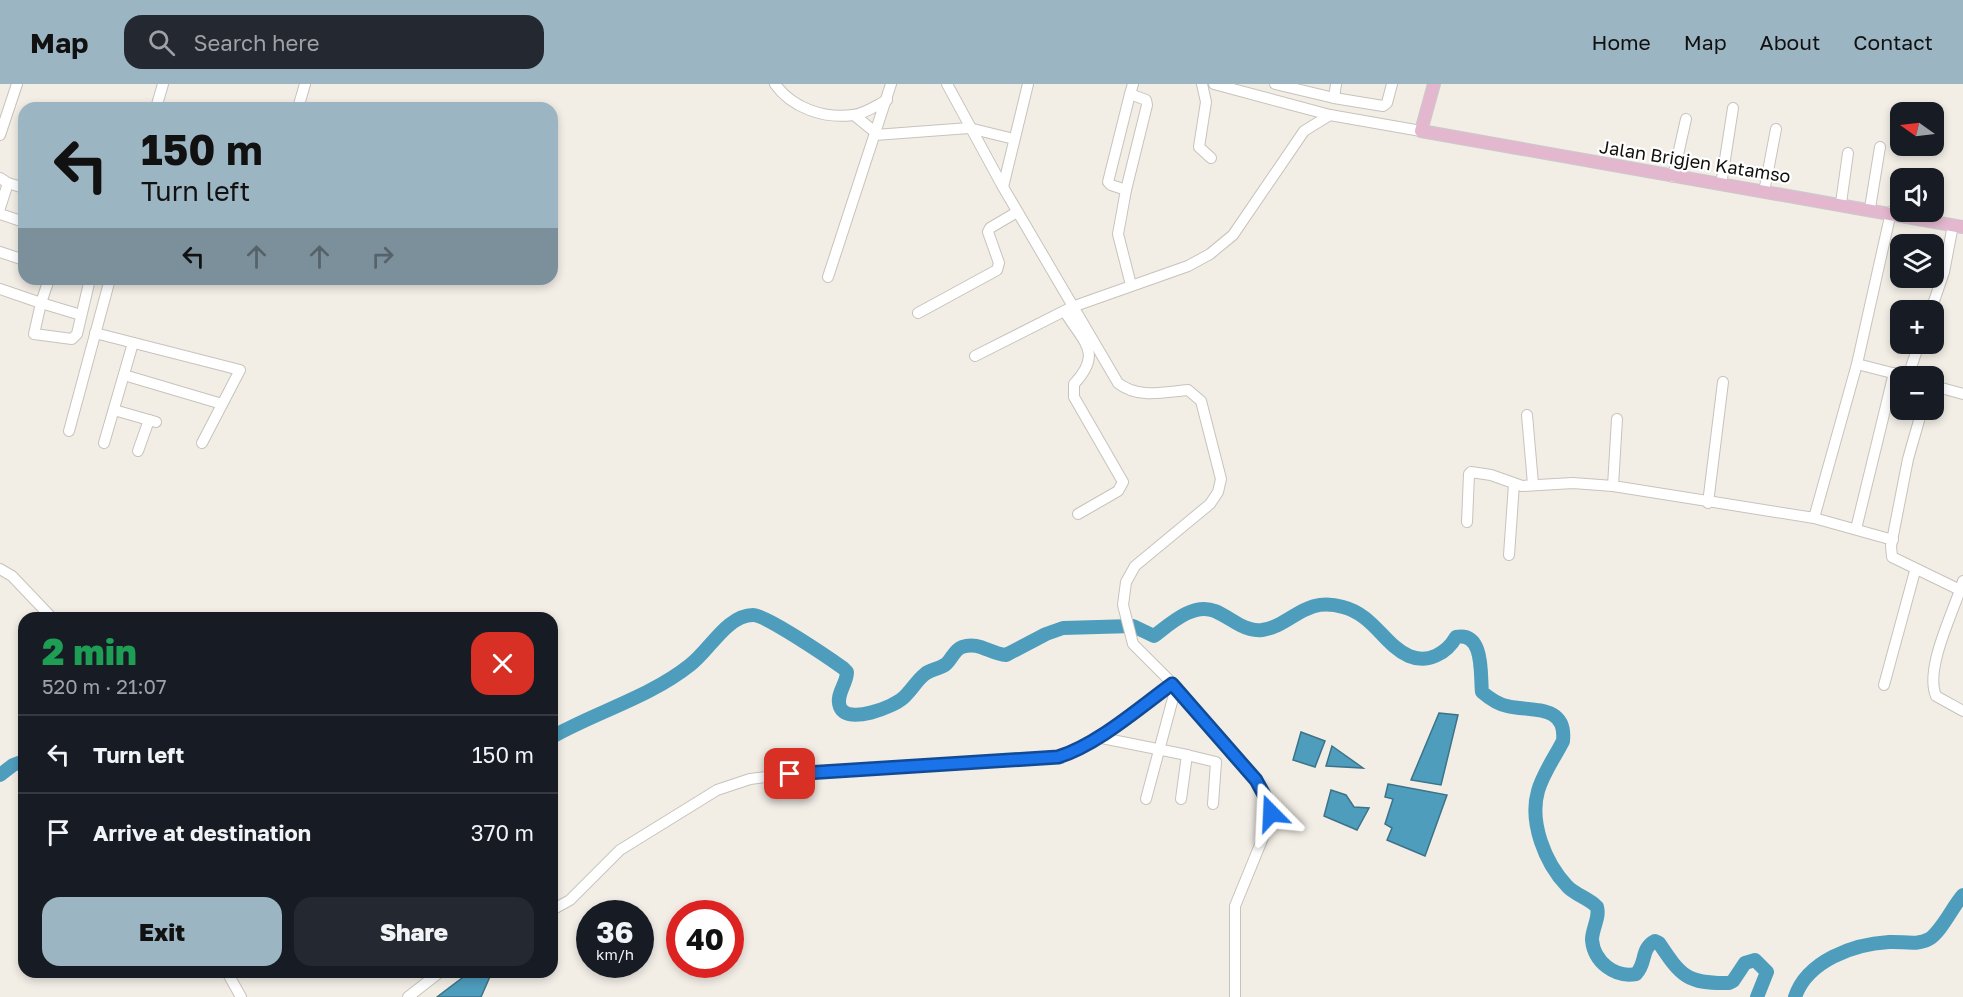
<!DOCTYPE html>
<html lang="en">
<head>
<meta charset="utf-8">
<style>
	:root { --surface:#171b24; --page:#242831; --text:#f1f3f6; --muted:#9ea1a6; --line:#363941; --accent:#9cb5c3 }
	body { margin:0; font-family:"Golos Text",sans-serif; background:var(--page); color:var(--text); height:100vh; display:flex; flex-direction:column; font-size:22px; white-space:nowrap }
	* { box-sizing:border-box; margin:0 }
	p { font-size:20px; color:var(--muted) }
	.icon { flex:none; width:33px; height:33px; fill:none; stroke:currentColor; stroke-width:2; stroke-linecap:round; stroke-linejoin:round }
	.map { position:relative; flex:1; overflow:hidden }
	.side { position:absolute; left:18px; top:528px; width:540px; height:366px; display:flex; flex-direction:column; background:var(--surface); border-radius:18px; box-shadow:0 3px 9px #0003 }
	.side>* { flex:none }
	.top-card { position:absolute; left:18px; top:18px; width:540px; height:183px; border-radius:18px; box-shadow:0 3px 9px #0003; background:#9cb5c3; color:#111; overflow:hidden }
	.needle { width:39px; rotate:284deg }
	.controls { position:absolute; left:1890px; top:18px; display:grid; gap:12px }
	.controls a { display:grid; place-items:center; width:54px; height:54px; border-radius:12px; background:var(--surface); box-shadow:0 3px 9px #0003; font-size:30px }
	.speed { position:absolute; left:576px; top:816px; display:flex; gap:12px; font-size:30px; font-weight:700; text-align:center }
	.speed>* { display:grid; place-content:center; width:78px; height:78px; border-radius:50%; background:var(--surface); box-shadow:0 3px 9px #0003; line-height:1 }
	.speed small { font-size:15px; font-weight:400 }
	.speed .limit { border:9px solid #d22; background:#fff; color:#111 }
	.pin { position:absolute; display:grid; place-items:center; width:51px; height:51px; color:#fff; margin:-26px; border-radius:12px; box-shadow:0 3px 9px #0006 }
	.me { position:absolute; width:66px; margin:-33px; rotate:339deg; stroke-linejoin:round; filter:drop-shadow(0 0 4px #0008) }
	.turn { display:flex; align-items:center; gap:21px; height:126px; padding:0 24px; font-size:27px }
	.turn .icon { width:78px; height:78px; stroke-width:2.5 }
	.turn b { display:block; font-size:42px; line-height:51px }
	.lanes { display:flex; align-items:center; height:57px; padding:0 24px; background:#0003; justify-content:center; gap:30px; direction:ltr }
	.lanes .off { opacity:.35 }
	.round { display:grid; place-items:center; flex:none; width:63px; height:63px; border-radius:18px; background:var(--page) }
	.summary { display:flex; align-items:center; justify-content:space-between; height:102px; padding:0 24px }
	h1 { font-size:36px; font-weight:800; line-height:45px; color:#1e9e55 }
	.cta { display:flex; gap:12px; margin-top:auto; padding:12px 24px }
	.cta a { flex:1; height:69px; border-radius:18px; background:var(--accent); color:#111; font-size:24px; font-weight:800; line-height:69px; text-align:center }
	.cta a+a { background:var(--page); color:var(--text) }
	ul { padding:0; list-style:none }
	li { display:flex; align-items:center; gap:18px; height:78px; padding:0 24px; border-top:2px solid var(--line) }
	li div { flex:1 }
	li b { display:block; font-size:22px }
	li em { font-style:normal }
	header { display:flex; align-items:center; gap:36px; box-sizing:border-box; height:84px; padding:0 30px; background:var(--accent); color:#111 }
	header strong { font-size:28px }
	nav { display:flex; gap:33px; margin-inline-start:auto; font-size:21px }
	.search { width:420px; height:54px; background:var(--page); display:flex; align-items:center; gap:15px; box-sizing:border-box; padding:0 21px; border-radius:18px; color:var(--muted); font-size:22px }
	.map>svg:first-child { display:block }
	.water { fill:#4f9dbd; stroke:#3c7388; stroke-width:1.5 }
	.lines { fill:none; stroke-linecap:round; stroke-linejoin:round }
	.river { stroke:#4f9dbd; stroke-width:14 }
	.minor-casing { stroke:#c7c3bc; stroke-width:12 }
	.major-casing { stroke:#cbcaca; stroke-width:14 }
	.minor { stroke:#fff; stroke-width:10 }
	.major { stroke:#e3b8ce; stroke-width:12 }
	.route-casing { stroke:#114b97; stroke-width:15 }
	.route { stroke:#1a73e8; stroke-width:10 }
	.labels { text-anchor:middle; stroke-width:4.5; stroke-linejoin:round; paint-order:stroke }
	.street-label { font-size:18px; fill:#11100d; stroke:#fff }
</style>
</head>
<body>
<header>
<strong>Map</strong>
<div class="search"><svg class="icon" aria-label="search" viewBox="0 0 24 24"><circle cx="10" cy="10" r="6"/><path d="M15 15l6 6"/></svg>Search here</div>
<nav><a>Home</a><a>Map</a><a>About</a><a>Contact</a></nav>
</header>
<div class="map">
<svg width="1963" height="913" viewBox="0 0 1963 913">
	<rect width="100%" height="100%" fill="#f2eee6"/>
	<g class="water">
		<polygon points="1439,629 1458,631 1441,701 1411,696"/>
		<polygon points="1301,648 1325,657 1315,683 1293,676"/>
		<polygon points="1332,662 1363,684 1326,682"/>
		<polygon points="1388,700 1447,711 1425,772 1387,756 1392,744 1385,740 1393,715 1385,713"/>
		<polygon points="1331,706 1346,711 1354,723 1369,724 1357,746 1324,732"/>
		<polygon points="470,888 492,888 481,913 437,913"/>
	</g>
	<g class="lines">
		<g class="river">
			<path d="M552,653C596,628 650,613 690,581C709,567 727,531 753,531C766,531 829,574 843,584L847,588C847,600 835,611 840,623C848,641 893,623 903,614C911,607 917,596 925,590C931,585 940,585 946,580C952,575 954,566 962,563C979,557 990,570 1006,571L1046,550L1063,544L1133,542L1154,552C1170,540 1193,518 1215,527C1224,531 1231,536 1240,541C1246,544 1254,547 1262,546C1293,541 1304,512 1343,523C1374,531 1384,561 1409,572C1428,580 1447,569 1456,553C1485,548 1480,591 1482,608C1489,614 1497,620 1507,622C1530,628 1567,619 1563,657C1555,673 1543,689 1538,707C1529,738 1545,779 1567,802C1575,811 1589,814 1597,823C1600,834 1592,844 1592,856C1594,878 1615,894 1636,890C1647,879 1640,865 1655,857L1659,859C1681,892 1687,900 1729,899L1733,897L1745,879L1755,876L1767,888L1757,913"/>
			<polyline points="0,691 13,681 24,677"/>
			<path d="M1795,913C1807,877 1853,860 1889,858C1902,857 1917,862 1929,855C1941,848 1953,822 1963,811"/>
		</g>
		<defs>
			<g id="minor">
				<path d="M775,0C792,24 824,35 853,31C865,30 877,21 887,16"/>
				<path d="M947,0L1003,103L1118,299C1138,315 1164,308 1188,306L1201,317L1221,395L1218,408L1210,420L1135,482L1126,498L1123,521L1133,560L1176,603L1256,696L1268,718L1269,739L1235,822V913"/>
				<polyline points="1202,0 1206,18 1199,63 1211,74"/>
				<polyline points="1214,0 1330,31"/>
				<polyline points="1275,0 1334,14 1383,22 1387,19 1392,0"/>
				<polyline points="1334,14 1336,0"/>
				<polyline points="156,24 163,0"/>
				<polyline points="298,24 305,0"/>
				<polyline points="854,31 875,48"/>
				<polyline points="0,51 17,0"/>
				<polyline points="875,51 969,44 1014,55"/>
				<polyline points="1673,93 1686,35"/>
				<polyline points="0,94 8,99 24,104"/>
				<polyline points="1721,101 1733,24"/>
				<polyline points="1003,103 1028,0"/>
				<polyline points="1126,106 1111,101 1108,98 1130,10"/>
				<polyline points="1764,108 1776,45"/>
				<polyline points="1841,119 1848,69"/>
				<polyline points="0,124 8,99"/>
				<polyline points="1870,124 1880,63"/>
				<polyline points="0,130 24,138"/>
				<polyline points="0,168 24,176"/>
				<polyline points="828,193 891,0"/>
				<polyline points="49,195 41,219 81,231"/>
				<polyline points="1131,201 1118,150 1126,106 1147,21 1146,16 1130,10 1133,0"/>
				<polyline points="0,205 41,219 34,250 72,255 77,250 90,195"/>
				<polyline points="1931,226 1944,188 1953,141"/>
				<path d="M1065,228C1084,259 1103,269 1074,300V313L1123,398L1118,407L1078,430"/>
				<polyline points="918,229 997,186 999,179 988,148 990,144 1017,128"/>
				<polyline points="95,249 240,286 202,359"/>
				<polyline points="975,272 1072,223 1188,182 1210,170 1233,151 1304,47 1330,31 1421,47"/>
				<polyline points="1857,280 1904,292"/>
				<polyline points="124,291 222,320"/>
				<polyline points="1908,292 1919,260"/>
				<polyline points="1934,302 1963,310"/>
				<polyline points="114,326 156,338"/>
				<polyline points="1922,326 1908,375 1891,462 1892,473 1960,506"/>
				<polyline points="1527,331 1533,400"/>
				<polyline points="69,347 110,195"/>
				<polyline points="104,359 133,259"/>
				<polyline points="138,367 149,336"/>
				<polyline points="1613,402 1617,335"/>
				<polyline points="1708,419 1723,298"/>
				<polyline points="1814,434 1893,456"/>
				<polyline points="1467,438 1469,390 1471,388 1491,391 1522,402 1573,399 1613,402 1814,434 1857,280 1891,128"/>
				<polyline points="1856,445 1894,289"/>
				<polyline points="1509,471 1514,400"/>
				<polyline points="0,485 12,492 52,534"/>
				<path d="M1963,497C1955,525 1924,584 1936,612L1963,627"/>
				<polyline points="1884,601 1915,487"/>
				<polyline points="1097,653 1187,671"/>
				<polyline points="1146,715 1176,603"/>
				<polyline points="1181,715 1187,671 1216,678 1213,720"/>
				<path d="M552,826L570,816L620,766L717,706L750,695L790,690L1058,673C1097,662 1140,624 1172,600"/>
				<polyline points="227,888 241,913"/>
				<polyline points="408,913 440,888"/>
			</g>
			<polyline id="major" points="1434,0 1421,47 1963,143"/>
		</defs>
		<use href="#minor" class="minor-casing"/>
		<use href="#major" class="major-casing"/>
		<use href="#minor" class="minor"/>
		<use href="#major" class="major"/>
	</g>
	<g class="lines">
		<defs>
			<path id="route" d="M790,690L1058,673C1097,661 1139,624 1172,600L1256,696L1268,718L1271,729"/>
		</defs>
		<use href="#route" class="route-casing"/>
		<use href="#route" class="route"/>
	</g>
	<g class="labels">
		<g class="street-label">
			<text transform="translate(1695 78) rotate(9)" y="6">Jalan Brigjen Katamso</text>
		</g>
	</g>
</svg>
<div class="controls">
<a><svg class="needle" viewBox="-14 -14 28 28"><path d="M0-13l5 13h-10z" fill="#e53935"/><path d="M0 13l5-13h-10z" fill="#9ea1a6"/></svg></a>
<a><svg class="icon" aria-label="sound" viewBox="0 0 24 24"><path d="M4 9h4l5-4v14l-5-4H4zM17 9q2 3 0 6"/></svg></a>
<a><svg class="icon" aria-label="layers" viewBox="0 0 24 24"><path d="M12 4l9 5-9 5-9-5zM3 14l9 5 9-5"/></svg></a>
<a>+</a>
<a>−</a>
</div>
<div class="speed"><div>36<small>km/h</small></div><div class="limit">40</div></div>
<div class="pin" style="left:790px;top:690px;background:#d93025"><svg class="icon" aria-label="arrive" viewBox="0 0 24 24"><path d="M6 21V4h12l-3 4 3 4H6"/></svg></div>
<svg class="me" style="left:1271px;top:729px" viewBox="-20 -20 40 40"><path d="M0-17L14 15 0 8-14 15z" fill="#1a73e8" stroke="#fff" stroke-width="4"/></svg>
<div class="top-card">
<div class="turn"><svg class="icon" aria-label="left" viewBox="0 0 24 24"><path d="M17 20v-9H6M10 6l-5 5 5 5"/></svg><div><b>150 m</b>Turn left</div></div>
<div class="lanes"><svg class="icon" aria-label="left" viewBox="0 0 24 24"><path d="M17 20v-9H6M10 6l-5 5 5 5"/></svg><svg class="icon off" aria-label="ahead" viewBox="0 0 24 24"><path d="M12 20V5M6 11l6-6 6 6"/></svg><svg class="icon off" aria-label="ahead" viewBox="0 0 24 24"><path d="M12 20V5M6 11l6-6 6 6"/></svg><svg class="icon off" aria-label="right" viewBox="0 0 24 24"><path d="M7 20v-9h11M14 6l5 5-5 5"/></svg></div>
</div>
<section class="side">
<div class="summary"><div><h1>2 min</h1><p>520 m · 21:07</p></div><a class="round" style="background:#d93025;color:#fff"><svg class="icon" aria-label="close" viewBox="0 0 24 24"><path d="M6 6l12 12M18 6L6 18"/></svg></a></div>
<ul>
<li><svg class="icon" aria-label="left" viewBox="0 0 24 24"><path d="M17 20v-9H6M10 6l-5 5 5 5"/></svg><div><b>Turn left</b></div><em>150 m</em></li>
<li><svg class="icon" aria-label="arrive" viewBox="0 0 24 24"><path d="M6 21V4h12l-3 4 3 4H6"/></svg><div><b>Arrive at destination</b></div><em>370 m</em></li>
</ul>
<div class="cta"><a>Exit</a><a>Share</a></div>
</section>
</div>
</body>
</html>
